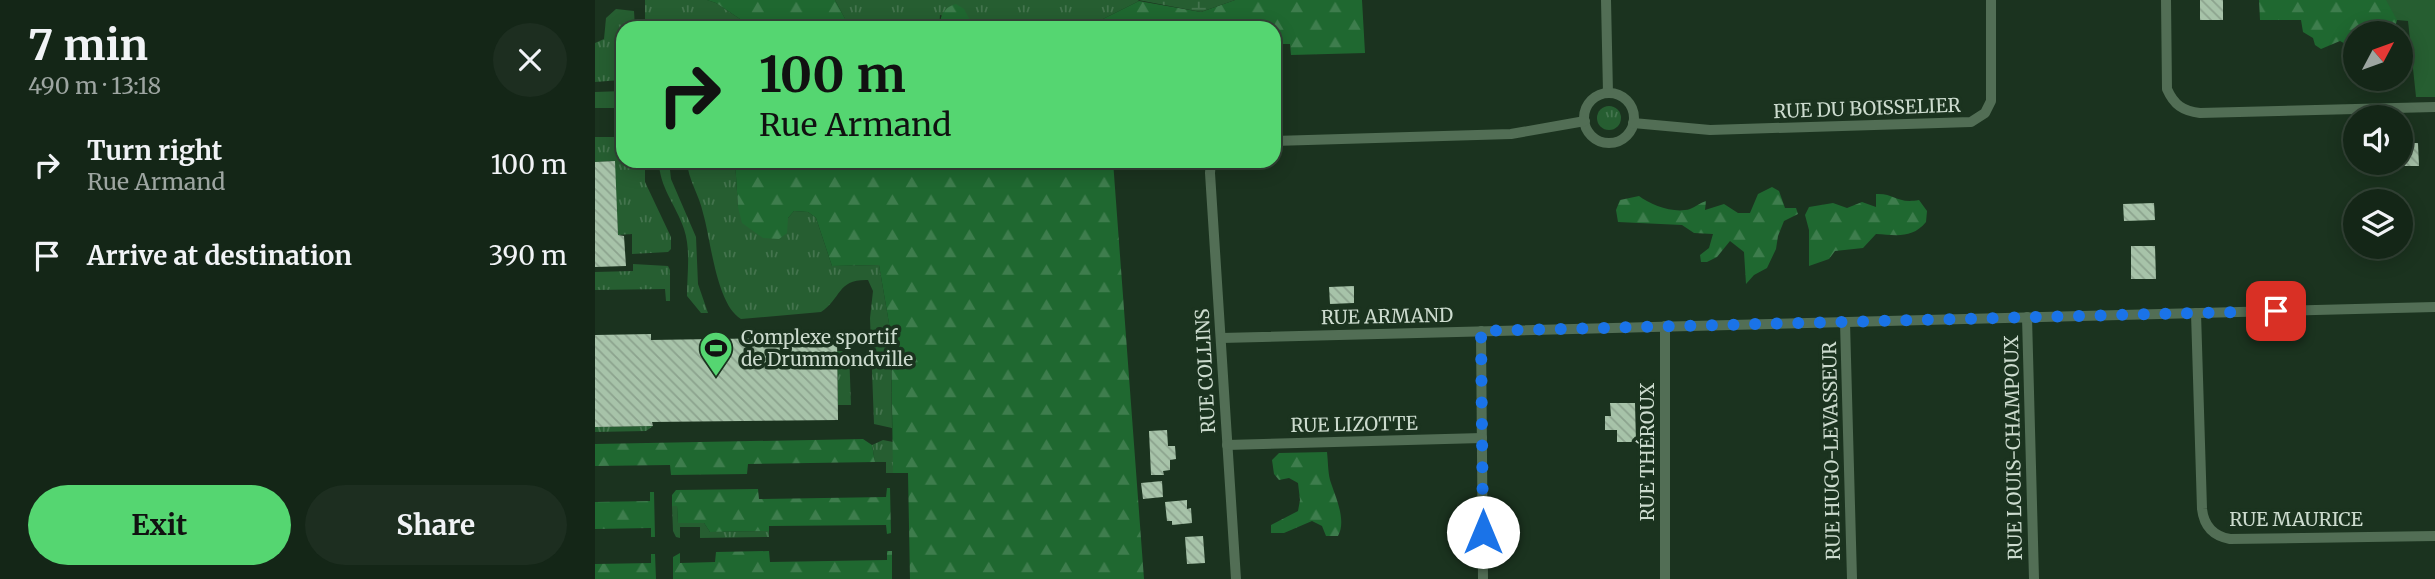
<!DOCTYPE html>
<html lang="en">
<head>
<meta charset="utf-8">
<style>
	:root { --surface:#142617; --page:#1d2e20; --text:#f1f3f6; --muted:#9da5a1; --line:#334336; --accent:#55d671 }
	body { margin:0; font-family:Merriweather,serif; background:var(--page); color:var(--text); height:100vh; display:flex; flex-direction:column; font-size:26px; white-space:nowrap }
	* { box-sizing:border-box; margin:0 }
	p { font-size:23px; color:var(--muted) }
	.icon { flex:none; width:38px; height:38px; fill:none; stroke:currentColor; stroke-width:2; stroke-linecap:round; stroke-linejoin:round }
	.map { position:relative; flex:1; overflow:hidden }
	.panel { display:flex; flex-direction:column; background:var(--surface); width:595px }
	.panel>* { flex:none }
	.top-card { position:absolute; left:21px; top:21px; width:665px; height:147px; border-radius:21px; box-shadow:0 4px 18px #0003,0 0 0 2px var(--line); background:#55d671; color:#111; overflow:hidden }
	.needle { width:46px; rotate:49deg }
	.controls { position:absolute; left:1748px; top:21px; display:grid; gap:14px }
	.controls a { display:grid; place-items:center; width:70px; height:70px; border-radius:50%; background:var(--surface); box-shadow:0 4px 18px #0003,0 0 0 2px var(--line); font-size:35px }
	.pin { position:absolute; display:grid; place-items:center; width:60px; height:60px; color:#fff; margin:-30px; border-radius:14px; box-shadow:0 4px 10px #0006 }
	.me { position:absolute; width:77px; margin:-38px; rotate:0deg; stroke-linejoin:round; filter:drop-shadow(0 0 5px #0008) }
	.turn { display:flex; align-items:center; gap:24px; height:147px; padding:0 28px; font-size:32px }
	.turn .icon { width:91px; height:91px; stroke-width:2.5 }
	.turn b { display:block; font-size:49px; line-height:60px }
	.round { display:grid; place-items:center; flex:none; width:74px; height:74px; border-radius:37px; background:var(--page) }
	.headline { display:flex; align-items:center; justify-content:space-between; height:119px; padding:0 28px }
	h1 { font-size:42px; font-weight:700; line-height:52px }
	.action { display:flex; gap:14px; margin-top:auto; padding:14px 28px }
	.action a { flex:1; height:80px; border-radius:42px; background:var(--accent); color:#111; font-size:28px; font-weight:700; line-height:80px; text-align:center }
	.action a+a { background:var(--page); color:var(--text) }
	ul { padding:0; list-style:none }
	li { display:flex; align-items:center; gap:21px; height:91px; padding:0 28px }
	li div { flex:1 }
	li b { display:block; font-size:26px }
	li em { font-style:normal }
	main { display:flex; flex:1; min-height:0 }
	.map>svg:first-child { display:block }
	.grass { fill:url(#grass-tufts) }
	.forest { fill:url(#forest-firs) }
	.wetland { fill:url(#wetland-marsh) }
	.park { fill:#265e31 }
	.building { fill:url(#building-back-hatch) }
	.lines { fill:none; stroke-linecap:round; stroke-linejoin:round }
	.street { stroke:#526e55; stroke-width:10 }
	.route { stroke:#1a73e8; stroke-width:12; stroke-dasharray:0 21.6 }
	.labels { text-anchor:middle; stroke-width:7; stroke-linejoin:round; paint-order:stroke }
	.street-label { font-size:19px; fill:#ccdbce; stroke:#1b331f }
	.poi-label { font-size:19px; fill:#ccdbce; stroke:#1b331f; text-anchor:start }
</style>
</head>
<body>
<main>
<section class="panel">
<div class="headline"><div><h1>7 min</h1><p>490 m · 13:18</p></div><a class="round"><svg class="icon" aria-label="close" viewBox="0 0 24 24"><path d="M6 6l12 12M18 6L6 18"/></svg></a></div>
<ul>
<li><svg class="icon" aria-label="right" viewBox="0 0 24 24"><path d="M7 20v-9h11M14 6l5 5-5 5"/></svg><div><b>Turn right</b><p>Rue Armand</p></div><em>100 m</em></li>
<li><svg class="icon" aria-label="arrive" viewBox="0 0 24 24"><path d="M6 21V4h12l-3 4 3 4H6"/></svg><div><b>Arrive at destination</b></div><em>390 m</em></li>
</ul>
<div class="action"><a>Exit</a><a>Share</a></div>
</section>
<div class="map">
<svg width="1840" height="579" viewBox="0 0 1840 579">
	<defs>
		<pattern id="grass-tufts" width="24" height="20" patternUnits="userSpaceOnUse" patternTransform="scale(1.75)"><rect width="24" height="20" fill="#265e31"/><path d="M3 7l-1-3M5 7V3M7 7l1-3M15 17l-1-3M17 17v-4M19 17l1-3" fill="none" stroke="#44744e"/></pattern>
		<pattern id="forest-firs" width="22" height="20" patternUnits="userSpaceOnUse" patternTransform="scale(1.75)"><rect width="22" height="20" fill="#1f6830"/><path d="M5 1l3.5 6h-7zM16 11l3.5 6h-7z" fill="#3e7d4d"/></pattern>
		<pattern id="wetland-marsh" width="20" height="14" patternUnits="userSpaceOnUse" patternTransform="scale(1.75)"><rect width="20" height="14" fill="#265e31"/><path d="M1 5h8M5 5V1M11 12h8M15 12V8" fill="none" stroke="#44744e"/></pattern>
		<pattern id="building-back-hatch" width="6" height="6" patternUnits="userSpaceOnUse" patternTransform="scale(1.75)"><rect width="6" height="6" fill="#a7c3a9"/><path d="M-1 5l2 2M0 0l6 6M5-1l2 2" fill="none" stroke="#8ca38e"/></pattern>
	</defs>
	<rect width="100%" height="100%" fill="#1b331f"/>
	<g class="grass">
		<polygon points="50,0 112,0 121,3 151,23 154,28 50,28"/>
		<polygon points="240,0 543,0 544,1 490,28 379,28 376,24 345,15 344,28 255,28"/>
		<polygon points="21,9 39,11 40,28 28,28 28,78 26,80 0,82 0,43 9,39 11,18"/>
		<polygon points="28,91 28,108 0,108 0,92"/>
		<circle cx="1014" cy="118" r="12"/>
		<polygon points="0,137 28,137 28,161 50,161 50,182 76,237 76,249 73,252 37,254 37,234 23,235 19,161 0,162"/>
		<path d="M64,161H74L76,179L101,237L103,284L113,313H106L92,296C92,274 96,250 89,229C81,205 64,187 64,161Z"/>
		<path d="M92,161H140L143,207L193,218L199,211L213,212L221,218L237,266L284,265L296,335L297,428L279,424L275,318L278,291L273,280C242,279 247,298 226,312L146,319C121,304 116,240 108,213C104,194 93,180 92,161Z"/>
		<polygon points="38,264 73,266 75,270 75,301 71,301 70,289 0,290 0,272 38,271"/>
		<polygon points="242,351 254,351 256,405 243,405"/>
		<polygon points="58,426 51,431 0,432 0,427"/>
		<polygon points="288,440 298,442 298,473 291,473 291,462 280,462 277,445"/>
		<polygon points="77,506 82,506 83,523 109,523 115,532 174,531 174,537 105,538 105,527 85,527 85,538 81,537 78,531"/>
	</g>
	<g class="forest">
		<polygon points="112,0 240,0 255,28 154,28 151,23 121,3"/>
		<polygon points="640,0 767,0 770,53 696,55 695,44 679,44 679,28 490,28 544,1 606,12"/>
		<polygon points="1664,0 1802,0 1813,20 1802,20 1800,28 1792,33 1760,33 1760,49 1745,41 1726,49 1720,45 1718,38 1708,32 1706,20 1665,20"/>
		<path d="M361,4L369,9L379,28H344C346,16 347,8 361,4Z"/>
		<polygon points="140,161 518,161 549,579 315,579 313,473 298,473 296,335 284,265 237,266 221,218 213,212 199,211 193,218 192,233 184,239 168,238 147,223 143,207"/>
		<path d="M1177,187L1184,191L1190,208H1201L1203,214L1189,221L1183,236L1181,249L1172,268L1159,275L1151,284L1149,252L1135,241L1122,257L1112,262H1106L1105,255L1114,248L1118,234L1099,233L1087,225L1023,222L1021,210L1025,200L1044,196C1056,205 1079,214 1095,209C1100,207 1105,203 1111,201L1110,210L1129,204L1143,213H1155L1163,194Z"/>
		<path d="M1281,194C1300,193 1301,204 1324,200L1332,211L1331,222C1317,239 1301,235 1281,234L1268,248L1240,251L1234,259L1214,266V230L1210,215L1214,207L1238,203L1252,208L1267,202L1281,207Z"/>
		<polygon points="268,439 277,445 280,462 153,464 152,474 76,475 75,465 0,466 0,444"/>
		<path d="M732,452C733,461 733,472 735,480C740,496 752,520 743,536H731L727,526L717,521L689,533H676V525L703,511L705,500L703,483L694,478L684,480L679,474L677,460L684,453Z"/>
		<polygon points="292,488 295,488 296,533 292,534 291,525 174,526 174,531 115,532 109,523 83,523 82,506 77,506 77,495 81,490 163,489 164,499 291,497"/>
		<polygon points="55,492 59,492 60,537 56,537 56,528 0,529 0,502 55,501"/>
		<polygon points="174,551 175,562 292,560 292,551 297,551 297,579 78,579 78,557 85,553 85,563 120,562 121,552"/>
		<polygon points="56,554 60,554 61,579 0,579 0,564 56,563"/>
	</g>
	<polygon class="wetland" points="543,0 640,0 606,12"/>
	<polygon class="park" points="1791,0 1840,0 1840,97 1821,97 1813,21 1802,20"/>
	<g class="building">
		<rect x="1605" y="0" width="23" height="20"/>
		<polygon points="1806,143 1823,143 1824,166 1806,166"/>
		<polygon points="20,161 23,235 29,236 31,266 0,267 0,162"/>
		<polygon points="1559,203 1560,220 1529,221 1528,204"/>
		<polygon points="1536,246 1560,246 1561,279 1536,279"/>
		<polygon points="759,286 759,303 735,304 734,287"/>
		<polygon points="56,334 56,340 242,337 243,420 57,422 58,426 0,427 0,335"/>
		<polygon points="1015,403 1040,403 1041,442 1022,442 1022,430 1010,430 1010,416 1016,416"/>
		<polygon points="572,430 573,446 580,446 581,459 575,460 575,470 568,471 569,475 556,475 554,431"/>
		<polygon points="567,481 568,497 548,499 546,483"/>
		<polygon points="592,500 592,509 596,508 597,523 577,525 577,521 572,521 570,502"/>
		<polygon points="608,536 610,563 592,564 590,537"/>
	</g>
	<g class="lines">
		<g class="street">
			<polyline points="1011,0 1013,93"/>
			<path d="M1571,0L1572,89C1579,105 1588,111 1605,113L1840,107"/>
			<circle cx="1014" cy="118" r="25"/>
			<polyline points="1038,123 1115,130 1376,122 1390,113 1396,101 1396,0"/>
			<polyline points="679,141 916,134 990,121"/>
			<polyline points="616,161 615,173 641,579"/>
			<path d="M1601,313L1607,509C1609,526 1618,536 1635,539L1840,536"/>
			<polyline points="1432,317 1439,579"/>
			<polyline points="1250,322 1257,579"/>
			<polyline points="1070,326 1070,579"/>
			<polyline points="886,331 888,579"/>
			<polyline points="626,338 1840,307"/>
			<polyline points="632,445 887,438"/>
		</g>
	</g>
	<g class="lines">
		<polyline class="route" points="888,532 886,331 1681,311"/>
	</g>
	<defs>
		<symbol id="stadium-pin" viewBox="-11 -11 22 30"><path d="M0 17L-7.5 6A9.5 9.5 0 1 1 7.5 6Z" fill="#55d671" stroke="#1b331f"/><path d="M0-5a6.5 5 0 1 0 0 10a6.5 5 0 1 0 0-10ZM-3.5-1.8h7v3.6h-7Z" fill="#111"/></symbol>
	</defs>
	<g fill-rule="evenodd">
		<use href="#stadium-pin" x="102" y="329" width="38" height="52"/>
	</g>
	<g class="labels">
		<g class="street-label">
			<text transform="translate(1272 108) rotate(-2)" y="7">RUE DU BOISSELIER</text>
			<text transform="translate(792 316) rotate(-1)" y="7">RUE ARMAND</text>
			<text transform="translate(610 371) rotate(-93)" y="7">RUE COLLINS</text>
			<text transform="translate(759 424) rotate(-1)" y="7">RUE LIZOTTE</text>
			<text transform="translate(1418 448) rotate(-91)" y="7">RUE LOUIS-CHAMPOUX</text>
			<text transform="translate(1236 451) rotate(-91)" y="7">RUE HUGO-LEVASSEUR</text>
			<text transform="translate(1052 452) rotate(-90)" y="7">RUE THÉROUX</text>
			<text x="1701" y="526">RUE MAURICE</text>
		</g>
		<g class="poi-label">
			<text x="146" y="344">Complexe sportif<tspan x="146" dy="22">de Drummondville</tspan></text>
		</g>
	</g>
</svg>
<div class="controls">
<a><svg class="needle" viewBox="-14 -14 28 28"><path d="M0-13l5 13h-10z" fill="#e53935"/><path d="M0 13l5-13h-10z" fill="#9da5a1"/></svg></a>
<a><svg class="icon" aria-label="sound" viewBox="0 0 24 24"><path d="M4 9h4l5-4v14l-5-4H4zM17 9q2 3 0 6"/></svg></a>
<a><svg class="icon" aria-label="layers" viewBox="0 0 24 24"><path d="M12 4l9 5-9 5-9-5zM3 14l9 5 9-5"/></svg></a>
</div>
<div class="pin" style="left:1681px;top:311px;background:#d93025"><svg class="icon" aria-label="arrive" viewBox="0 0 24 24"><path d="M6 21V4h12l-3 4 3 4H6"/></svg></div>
<svg class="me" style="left:888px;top:532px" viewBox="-20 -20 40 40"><circle r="19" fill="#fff"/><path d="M0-13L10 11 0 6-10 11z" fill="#1a73e8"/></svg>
<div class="top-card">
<div class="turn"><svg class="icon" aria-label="right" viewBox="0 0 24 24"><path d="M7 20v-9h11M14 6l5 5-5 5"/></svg><div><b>100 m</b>Rue Armand</div></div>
</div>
</div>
</main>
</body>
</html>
